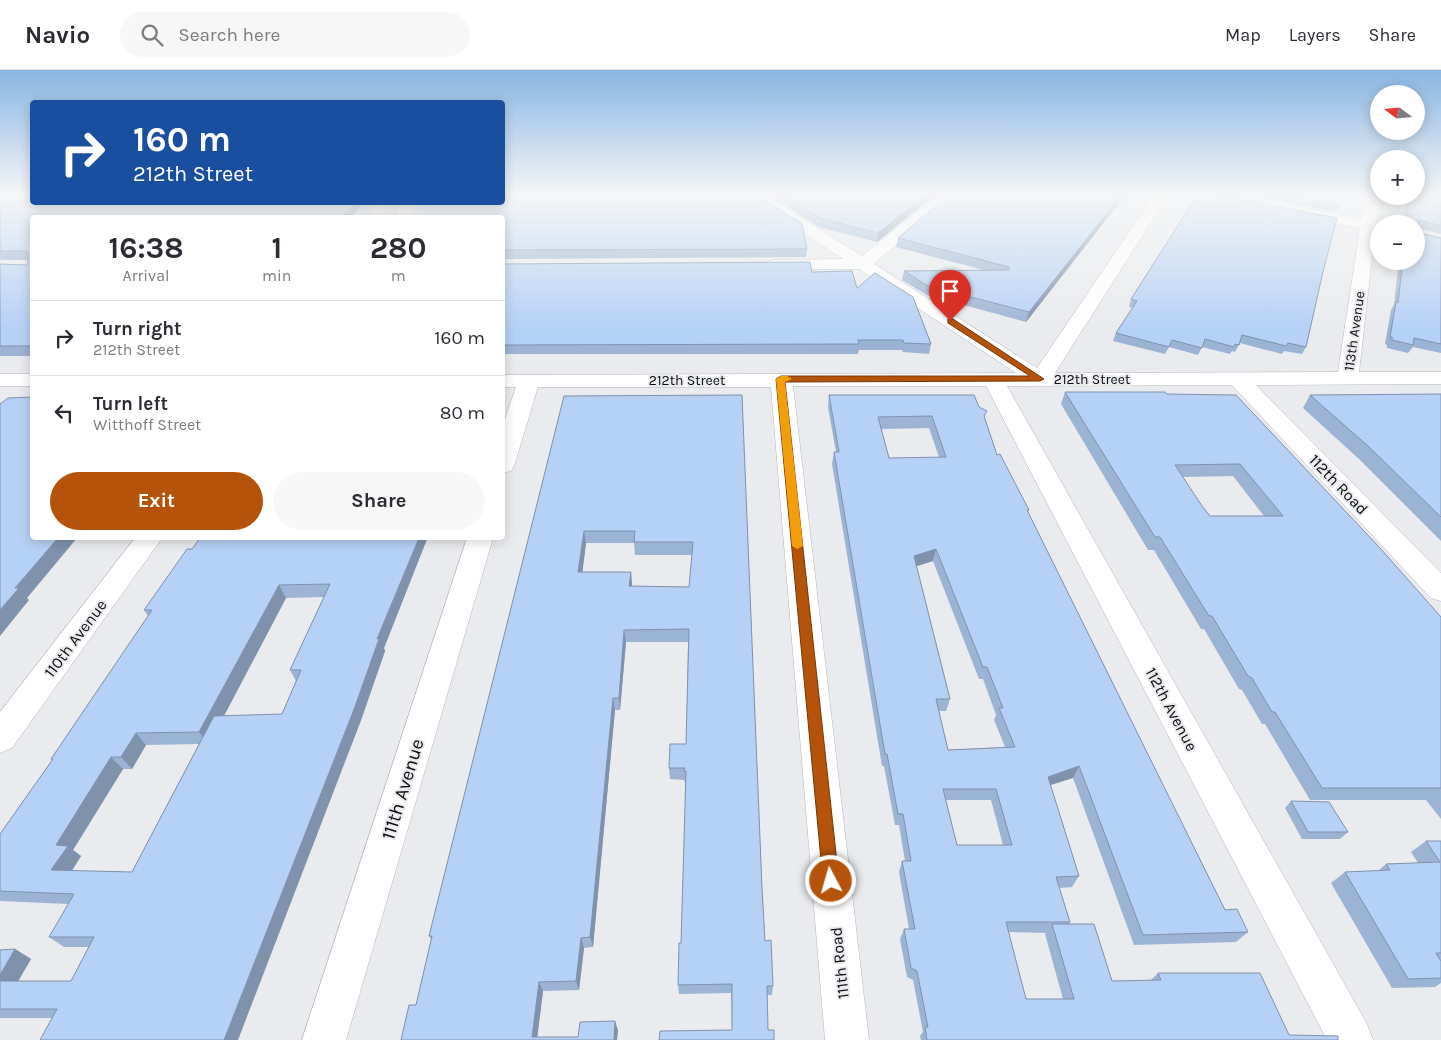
<!DOCTYPE html>
<html lang="en">
<head>
<meta charset="utf-8">
<style>
	:root { --surface:#fff; --page:#f7f7f7; --text:#2b2b33; --muted:#7c7c81; --line:#e1e1e2; --accent:#b45309 }
	body { margin:0; font-family:Karla,sans-serif; background:var(--page); color:var(--text); height:100vh; display:flex; flex-direction:column; font-size:19px; white-space:nowrap }
	* { box-sizing:border-box; margin:0 }
	p { font-size:16px; color:var(--muted) }
	.icon { flex:none; width:28px; height:28px; fill:none; stroke:currentColor; stroke-width:2; stroke-linecap:round; stroke-linejoin:round }
	.map { position:relative; flex:1; overflow:hidden }
	.drawer { position:absolute; left:30px; top:145px; width:475px; height:325px; display:flex; flex-direction:column; background:var(--surface); border-radius:5px; box-shadow:0 2px 12px #0003 }
	.drawer>* { flex:none }
	.banner { position:absolute; left:30px; top:30px; width:475px; height:105px; border-radius:5px; box-shadow:0 2px 12px #0003; background:#1a4fa0; color:#fff; overflow:hidden }
	.needle { width:32px; rotate:286deg }
	.fabs { position:absolute; left:1370px; top:15px; display:grid; gap:10px }
	.fabs a { display:grid; place-items:center; width:55px; height:55px; border-radius:50%; background:var(--surface); box-shadow:0 2px 12px #0003; font-size:25px }
	.pin { position:absolute; display:grid; place-items:center; width:42px; height:42px; color:#fff; margin:-51px -21px; border-radius:50% 50% 50% 0; rotate:-45deg; box-shadow:0 0 5px #0007 }
	.pin .icon { rotate:45deg }
	.me { position:absolute; width:55px; margin:-28px; rotate:354deg; stroke-linejoin:round; filter:drop-shadow(0 0 4px #0008) }
	.turn { display:flex; align-items:center; gap:18px; height:105px; padding:0 20px; font-size:22px }
	.turn .icon { width:65px; height:65px; stroke-width:2.5 }
	.turn b { display:block; font-size:35px; line-height:42px }
	.eta { display:flex; justify-content:space-evenly; align-items:center; height:85px; text-align:center }
	.eta b { font-size:30px; font-weight:700; line-height:35px }
	.cta { display:flex; gap:10px; margin-top:auto; padding:10px 20px }
	.cta a { flex:1; height:58px; border-radius:30px; background:var(--accent); color:#fff; font-size:20px; font-weight:700; line-height:58px; text-align:center }
	.cta a+a { background:var(--page); color:var(--text) }
	ul { padding:0; list-style:none }
	li { display:flex; align-items:center; gap:15px; height:75px; padding:0 20px; border-top:1px solid var(--line) }
	li div { flex:1 }
	li b { display:block; font-size:19px }
	li em { font-style:normal }
	header { display:flex; align-items:center; gap:30px; box-sizing:border-box; height:70px; padding:0 25px; background:var(--surface); border-bottom:1px solid var(--line) }
	header strong { font-size:24px }
	nav { display:flex; gap:28px; margin-inline-start:auto; font-size:18px }
	.search { width:350px; height:45px; background:var(--page); display:flex; align-items:center; gap:12px; box-sizing:border-box; padding:0 18px; border-radius:28px; color:var(--muted); font-size:19px }
	.map>svg:first-child { display:block }
	.lines { fill:none; stroke-linecap:round; stroke-linejoin:round }
	.minor-casing { stroke:#b4b6b8; stroke-width:1 }
	.minor { fill:#fff; fill-rule:evenodd }
	.wall { fill:#9cb4d3; fill-rule:evenodd }
	.shaded-wall { fill:#7f92ac }
	.building { fill:#b5d1f5; stroke:#7f92ac; fill-rule:evenodd }
	.route { fill:#b45309; stroke:#753606 }
	.slow { fill:#f59e0b }
	.labels { text-anchor:middle; stroke-width:4; stroke-linejoin:round; paint-order:stroke }
	.far-street-label { font-size:14px; fill:#0b0c0d; stroke:#e9ebee }
	.street-label { font-size:16px; fill:#0b0c0d; stroke:#e9ebee }
	.near-street-label { font-size:19px; fill:#0b0c0d; stroke:#e9ebee }
</style>
</head>
<body>
<header>
<strong>Navio</strong>
<div class="search"><svg class="icon" aria-label="search" viewBox="0 0 24 24"><circle cx="10" cy="10" r="6"/><path d="M15 15l6 6"/></svg>Search here</div>
<nav><a>Map</a><a>Layers</a><a>Share</a></nav>
</header>
<div class="map">
<svg width="1441" height="970" viewBox="0 0 1441 970">
	<rect width="100%" height="100%" fill="#e9ebee"/>
	<g class="lines">
		<defs>
			<g id="minor">
				<polygon points="747,124 764,124 862,186 939,124 955,124 874,194 1037,298 1155,124 1169,124 1055,303 1338,302 1360,158 1301,147 1296,145 1293,142 1296,139 1301,137 1361,149 1367,124 1379,124 1379,126 1381,126 1376,152 1385,154 1379,154 1379,162 1375,161 1359,302 1441,302 1441,314 1256,315 1441,503 1441,531 1431,528 1232,315 1007,316 1367,954 1373,970 1327,970 986,316 793,316 869,970 825,970 771,317 538,317 514,396 511,401 502,403 502,358 516,317 502,317 502,305 1016,303 859,199 768,199 765,195 768,191 774,190 843,189"/>
				<polygon points="376,132 391,132 381,148 366,148"/>
				<polygon points="402,132 417,132 408,148 393,148"/>
				<rect x="0" y="304" width="32" height="12"/>
				<polygon points="135,468 162,468 12,678 0,683 0,642"/>
				<polygon points="467,468 493,468 346,970 302,970"/>
			</g>
		</defs>
		<use href="#minor" class="minor-casing"/>
		<use href="#minor" class="minor"/>
	</g>
	<g class="wall">
		<polygon points="0,124 32,132 364,132 362,136 32,148 32,286 0,286 0,194 26,195 28,193 28,190 0,190"/>
		<polygon points="768,124 936,124 877,172 819,157"/>
		<polygon points="950,124 1126,124 1026,252 927,225 902,210 904,201 984,200 896,177 898,168"/>
		<polygon points="1239,124 1343,124 1339,137 1336,142"/>
		<polygon points="1441,124 1441,164 1418,158 1419,163 1441,168 1441,283 1413,277 1408,283 1387,278 1387,275 1385,274 1391,240 1394,235 1399,191 1416,191 1416,154 1403,154 1406,126"/>
		<polygon points="502,148 807,179 806,187 502,189"/>
		<polygon points="502,194 812,202 857,218 931,274 929,284 903,282 902,280 859,280 858,284 502,284"/>
		<polygon points="1131,229 1306,277 1302,284 1284,281 1282,284 1240,273 1235,282 1232,281 1230,284 1202,277 1198,285 1169,277 1165,284 1113,271 1116,263 1133,238 1129,237"/>
		<path d="M1065,322L1167,324L1441,547V749L1426,730H1310L1265,654H1262L1242,620L1239,619L1204,559H1201L1154,480H1148L1061,334ZM1233,406L1264,446H1210L1202,436L1183,407Z"/>
		<polygon points="1441,324 1441,471 1359,389 1303,338 1310,325"/>
		<path d="M742,325L762,818L765,871L773,916L772,925H767L732,960L731,923L679,924L678,915L681,873L686,713H685L684,710L670,709L669,698L686,674L688,572H626L620,640H615L593,877L584,878L579,920L543,921L537,967H578L618,960L617,970H401L416,935L432,870L429,866L564,326ZM586,473H634L635,485H692L689,517L632,516L631,502H582Z"/>
		<path d="M829,325L979,337L985,349L997,385L1029,440L1028,442L1225,840L1248,862L1236,872L1134,875L1073,708L1050,715L1079,806L1072,817L1059,818L1070,852L1069,854L1112,911H1150L1158,903L1289,965L1338,970H921L920,966L923,962L913,910L907,907L900,869L904,859H909L899,802L902,791H905L899,755H895L884,696H882L832,394L834,382H836L828,337ZM929,358L939,387L889,388L881,359ZM933,491L979,609H983L996,645L994,650L1005,677L948,680L939,641H946L950,629L916,496ZM946,730H991L1003,775H957ZM1008,862L1047,863L1045,864L1063,929H1026Z"/>
		<path d="M427,469L384,578L385,581L360,653L52,948H0V880L15,879L31,889L18,911H71L89,877H64L49,867L69,834L0,831V764L52,690L51,689L148,546L144,540ZM324,527L290,600L296,611L282,644L224,646L286,528ZM199,674L132,802L72,801L81,786L73,780L123,699H132L146,675Z"/>
		<polygon points="1291,731 1348,762 1340,769 1302,769 1285,738"/>
		<polygon points="1426,771 1441,771 1441,913 1435,917 1392,918 1331,813 1345,802 1378,801 1386,794 1418,793 1411,782"/>
	</g>
	<g class="shaded-wall">
		<polygon points="927,124 936,124 877,172 878,163"/>
		<polygon points="1122,124 1126,124 1026,252 1029,242"/>
		<polygon points="355,132 364,132 352,148 342,148"/>
		<polygon points="584,461 586,473 581,514 578,502"/>
		<polygon points="58,468 77,468 27,528 29,530 0,566 0,540 15,518"/>
		<polygon points="419,468 427,468 427,469 384,578 385,581 360,653 238,970 224,970 377,569"/>
		<polygon points="936,479 933,491 911,498 914,486"/>
		<polygon points="631,502 632,515 630,529 629,516"/>
		<polygon points="279,515 286,528 209,674 199,662"/>
		<polygon points="624,560 626,572 620,640 619,628"/>
		<polygon points="613,628 615,640 593,877 590,867"/>
		<polygon points="136,663 146,675 132,699 121,687"/>
		<polygon points="111,687 123,699 73,780 81,786 65,811 51,800 56,775"/>
		<polygon points="1079,696 1073,708 1041,718 1048,707"/>
		<polygon points="581,868 584,878 579,920 576,911"/>
		<polygon points="15,879 31,889 13,920 0,913 0,905"/>
		<polygon points="539,912 543,921 537,970 532,967"/>
		<polygon points="615,951 618,960 617,970 614,970"/>
	</g>
	<g class="building">
		<polygon points="0,124 32,124 32,132 355,132 342,148 32,148 32,276 0,276 0,194 26,195 28,193 28,183 26,181 0,181"/>
		<polygon points="502,124 756,124 802,154 807,179 502,180 502,148 421,148 431,132 502,132"/>
		<polygon points="781,124 927,124 878,163 820,148"/>
		<polygon points="950,124 1122,124 1029,242 928,216 904,201 1009,200 1009,197 898,168"/>
		<polygon points="1198,124 1210,124 1337,148 1322,206 1306,277 1288,273 1286,276 1242,265 1239,275 1235,274 1234,277 1205,269 1202,278 1172,270 1169,277 1116,263 1137,231 1131,229"/>
		<polygon points="1270,124 1343,124 1339,137"/>
		<polygon points="1416,124 1441,124 1441,156 1420,150 1418,152 1419,163 1441,168 1441,274 1414,268 1413,275 1392,270 1392,267 1390,267 1396,232 1398,233 1399,225 1403,191 1416,191 1416,154 1406,154 1409,126 1416,126"/>
		<polygon points="810,192 812,202 852,201 857,218 875,203 913,227 931,274 904,273 903,270 858,270 859,274 502,275 502,194"/>
		<path d="M1065,322H1165L1167,324L1236,325L1380,478L1441,547V718H1322L1275,642H1272L1252,608L1248,606L1212,546H1209L1160,467H1155ZM1240,394L1283,446H1210L1202,436L1175,395Z"/>
		<polygon points="1441,324 1441,447 1368,376 1310,325"/>
		<path d="M742,325L762,818L765,871L771,870L773,916H767L768,960H774V970H659L660,961L732,960V914L678,915L679,873H681L686,701H684L685,698H669L670,674H686L689,559L624,560L619,628H613L590,867L581,868L576,911L539,912L532,967H578L580,952L615,951L614,970H401L409,935H416L432,866H429L564,326ZM584,461H635L634,472H693L689,517L629,516L631,502H578Z"/>
		<path d="M829,325H974L979,337L987,341L984,346L997,385L1000,384L1029,440H1027L1225,840L1237,839L1248,862L1143,865L1079,696L1048,707L1079,806L1056,807L1070,852H1006L1026,929H1074L1052,854H1094L1112,911L1161,910L1158,903H1260L1289,965L1338,966V970H927L925,957H928L917,901L911,898L904,859H915L902,791H911L903,744H898L887,684H885L834,382H839ZM932,346L946,387L889,388L878,347ZM936,479L983,597H987L1003,638H999L1015,677L948,680L936,629H950L914,486ZM943,719H996L1012,775H957Z"/>
		<polygon points="32,327 32,468 58,468 15,518 19,518 0,540 0,334 8,328"/>
		<path d="M200,468H419L377,569H379L353,642L224,970H40L57,939H0V911H71L94,867H49L74,824L0,821V764L53,689H51L152,540H144L187,479H192ZM330,514L290,600H301L282,644L214,646L132,802L51,800L68,776L56,775L111,687H121L136,663L199,662L279,515Z"/>
		<polygon points="1291,731 1329,732 1348,762 1308,762"/>
		<polygon points="1426,771 1441,771 1441,883 1436,883 1441,891 1441,908 1408,909 1345,802 1390,800 1386,794 1440,792"/>
		<polygon points="15,879 0,905 0,880"/>
	</g>
	<linearGradient id="sky" x2="0" y2="1"><stop stop-color="#89b5e2"/><stop offset="0.48" stop-color="#f5f6f7"/><stop offset="1" stop-color="#f5f6f7" stop-opacity="0"/></linearGradient>
	<rect width="1441" height="260" fill="url(#sky)"/>
	<polygon class="route" points="948,249 953,249 1044,309 1040,311 785,312 839,811 836,817 831,819 825,817 823,811 776,309 781,306 1030,306 948,253"/>
	<polygon class="slow" points="787,306 792,309 785,312 803,476 797,479 792,476 776,309 781,306"/>
	<g class="labels">
		<g class="far-street-label">
			<text transform="translate(1354 261) rotate(-82)" y="5">113th Avenue</text>
			<text x="1092" y="314">212th Street</text>
			<text x="687" y="315">212th Street</text>
		</g>
		<g class="street-label">
			<text transform="translate(1339 414) rotate(46)" y="6">112th Road</text>
			<text transform="translate(75 568) rotate(-53)" y="6">110th Avenue</text>
			<text transform="translate(1172 639) rotate(62)" y="6">112th Avenue</text>
			<text transform="translate(839 893) rotate(-96)" y="6">111th Road</text>
		</g>
		<g class="near-street-label">
			<text transform="translate(402 719) rotate(-73)" y="7">111th Avenue</text>
		</g>
	</g>
</svg>
<div class="fabs">
<a><svg class="needle" viewBox="-14 -14 28 28"><path d="M0-13l5 13h-10z" fill="#e53935"/><path d="M0 13l5-13h-10z" fill="#7c7c81"/></svg></a>
<a>+</a>
<a>−</a>
</div>
<div class="pin" style="left:950px;top:251px;background:#d93025"><svg class="icon" aria-label="arrive" viewBox="0 0 24 24"><path d="M6 21V4h12l-3 4 3 4H6"/></svg></div>
<svg class="me" style="left:831px;top:811px" viewBox="-20 -20 40 40"><circle r="17" fill="#b45309" stroke="#fff" stroke-width="3"/><path d="M0-11L8 9 0 5-8 9z" fill="#fff"/></svg>
<div class="banner">
<div class="turn"><svg class="icon" aria-label="right" viewBox="0 0 24 24"><path d="M7 20v-9h11M14 6l5 5-5 5"/></svg><div><b>160 m</b>212th Street</div></div>
</div>
<section class="drawer">
<div class="eta">
<div><b>16:38</b><p>Arrival</p></div>
<div><b>1</b><p>min</p></div>
<div><b>280</b><p>m</p></div>
</div>
<ul>
<li><svg class="icon" aria-label="right" viewBox="0 0 24 24"><path d="M7 20v-9h11M14 6l5 5-5 5"/></svg><div><b>Turn right</b><p>212th Street</p></div><em>160 m</em></li>
<li><svg class="icon" aria-label="left" viewBox="0 0 24 24"><path d="M17 20v-9H6M10 6l-5 5 5 5"/></svg><div><b>Turn left</b><p>Witthoff Street</p></div><em>80 m</em></li>
</ul>
<div class="cta"><a>Exit</a><a>Share</a></div>
</section>
</div>
</body>
</html>
